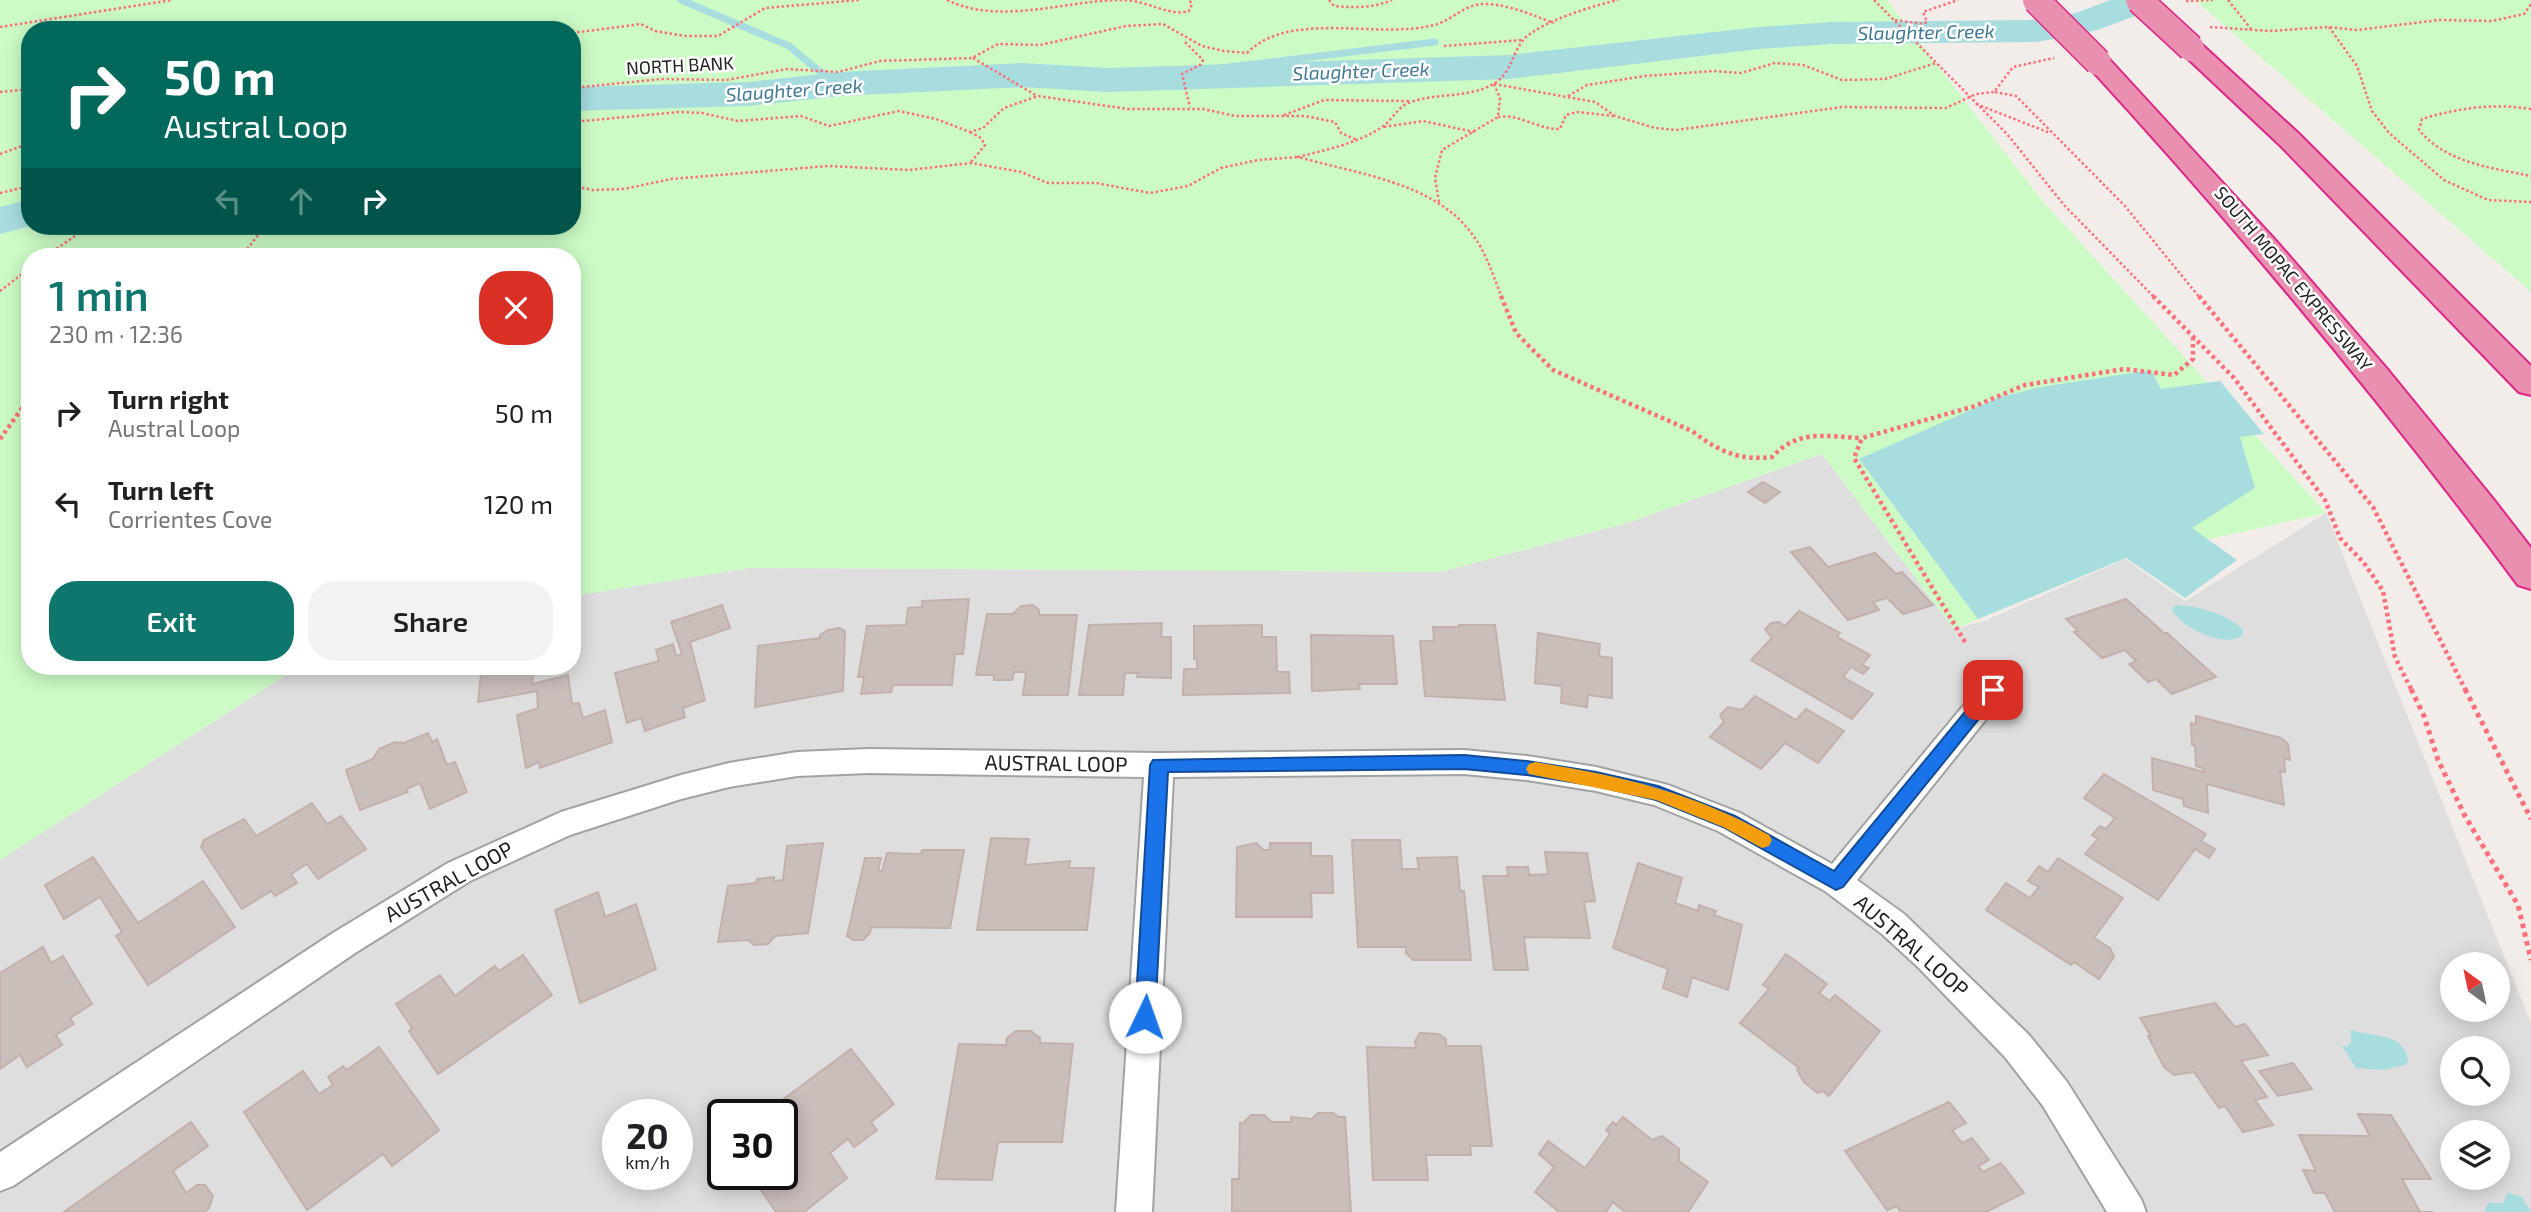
<!DOCTYPE html>
<html lang="en">
<head>
<meta charset="utf-8">
<style>
	:root { --surface:#fff; --page:#f2f2f2; --text:#202124; --muted:#757577; --accent:#0f766e }
	body { margin:0; font-family:"Exo 2",sans-serif; background:var(--page); color:var(--text); height:100vh; display:flex; flex-direction:column; font-size:26px; white-space:nowrap }
	* { box-sizing:border-box; margin:0 }
	p { font-size:23px; color:var(--muted) }
	.icon { flex:none; width:38px; height:38px; fill:none; stroke:currentColor; stroke-width:2; stroke-linecap:round; stroke-linejoin:round }
	.map { position:relative; flex:1; overflow:hidden }
	.panel { position:absolute; left:21px; top:248px; width:560px; height:427px; display:flex; flex-direction:column; background:var(--surface); border-radius:28px; box-shadow:0 4px 18px #0003 }
	.panel>* { flex:none }
	.hud { position:absolute; left:21px; top:21px; width:560px; height:214px; border-radius:28px; box-shadow:0 4px 18px #0003; background:#00695c; color:#fff; overflow:hidden }
	.needle { width:46px; rotate:327deg }
	.buttons { position:absolute; left:2440px; top:952px; display:grid; gap:14px }
	.buttons a { display:grid; place-items:center; width:70px; height:70px; border-radius:50%; background:var(--surface); box-shadow:0 4px 18px #0003; font-size:35px }
	.speed { position:absolute; left:602px; top:1099px; display:flex; gap:14px; font-size:35px; font-weight:700; text-align:center }
	.speed>* { display:grid; place-content:center; width:91px; height:91px; border-radius:50%; background:var(--surface); box-shadow:0 4px 18px #0003; line-height:1 }
	.speed small { font-size:18px; font-weight:400 }
	.speed .limit { border:4px solid #111; border-radius:10px; background:#fff; color:#111 }
	.pin { position:absolute; display:grid; place-items:center; width:60px; height:60px; color:#fff; margin:-30px; border-radius:14px; box-shadow:0 4px 10px #0006 }
	.me { position:absolute; width:77px; margin:-38px; rotate:3deg; stroke-linejoin:round; filter:drop-shadow(0 0 5px #0008) }
	.turn { display:flex; align-items:center; gap:24px; height:147px; padding:0 28px; font-size:32px }
	.turn .icon { width:91px; height:91px; stroke-width:2.5 }
	.turn b { display:block; font-size:49px; line-height:60px }
	.lanes { display:flex; align-items:center; height:66px; padding:0 28px; background:#0003; justify-content:center; gap:35px; direction:ltr }
	.lanes .off { opacity:.35 }
	.round { display:grid; place-items:center; flex:none; width:74px; height:74px; border-radius:28px; background:var(--page) }
	.headline { display:flex; align-items:center; justify-content:space-between; height:119px; padding:0 28px }
	h1 { font-size:42px; font-weight:600; line-height:52px; color:var(--accent) }
	.primary-button { display:flex; gap:14px; margin-top:auto; padding:14px 28px }
	.primary-button a { flex:1; height:80px; border-radius:28px; background:var(--accent); color:#fff; font-size:28px; font-weight:600; line-height:80px; text-align:center }
	.primary-button a+a { background:var(--page); color:var(--text) }
	ul { padding:0; list-style:none }
	li { display:flex; align-items:center; gap:21px; height:91px; padding:0 28px }
	li div { flex:1 }
	li b { display:block; font-size:26px }
	li em { font-style:normal }
	.map>svg:first-child { display:block }
	.residential { fill:#dfdedf; fill-rule:evenodd }
	.park { fill:#ccfbc6; fill-rule:evenodd }
	.water { fill:#a8dddf }
	.lines { fill:none; stroke-linecap:round; stroke-linejoin:round }
	.stream { stroke:#a8dddf; stroke-width:7 }
	.river { fill:#a8dddf; fill-rule:evenodd }
	.building { fill:#cabebb; stroke:#c4b0aa; stroke-width:2 }
	.minor-casing { stroke:#a2a2a2; stroke-width:4 }
	.motorway-casing { stroke:#de2688; stroke-width:4 }
	.path-far2 { stroke:#fc6f7b; stroke-width:2.5; stroke-dasharray:2.5 2.5; stroke-linecap:butt }
	.path-far1 { stroke:#fc6f7b; stroke-width:4.5; stroke-dasharray:3.5 3.5; stroke-linecap:butt }
	.path { stroke:#fc6f7b; stroke-width:5; stroke-dasharray:4.5 4.5; stroke-linecap:butt }
	.minor { fill:#fff; fill-rule:evenodd }
	.motorway { fill:#e990b1; fill-rule:evenodd }
	.motorway-bridge-casing { stroke:#de2688; stroke-width:29; stroke-linecap:butt }
	.motorway-bridge { stroke:#e990b1; stroke-width:26 }
	.route { fill:#1a73e8; stroke:#114b97; stroke-width:2 }
	.slow { fill:#f59e0b }
	.labels { text-anchor:middle; stroke-width:5; stroke-linejoin:round; paint-order:stroke }
	.far-street-label { font-size:18px; fill:#212121; stroke:#fff }
	.far-water-label { font-size:19px; font-style:italic; fill:#3f7993; stroke:#fff }
	.street-label { font-size:21px; fill:#212121; stroke:#fff }
</style>
</head>
<body>
<div class="map">
<svg width="2531" height="1212" viewBox="0 0 2531 1212">
	<rect width="100%" height="100%" fill="#f2ede8"/>
	<path class="residential" d="M1822,454L1954,629L1984,621L2125,559L2185,601L2326,513L2531,1023V1212H0V860L298,667H572V596L751,568L1440,572L1627,523ZM2452,964H2497V1010H2452ZM2452,1048H2497V1094H2452ZM618,1115H677V1174H618ZM723,1115H782V1174H723ZM2452,1132H2497V1178H2452Z"/>
	<g class="park">
		<path d="M0,0H1887L2040,198L2326,513L2126,558L1954,629L1822,454L1627,523L1440,572L751,568L572,596V257H30V667H298L0,860ZM30,30H572V226H30Z"/>
		<polygon points="2195,0 2531,0 2531,292 2226,27"/>
	</g>
	<g class="water">
		<polygon points="2151,370 2161,389 2220,381 2264,434 2240,437 2255,488 2192,528 2237,560 2185,598 2126,558 1978,619 1859,459 2000,397 2041,387"/>
		<path d="M2176,605C2199,606 2227,614 2243,630L2242,636C2222,648 2183,628 2172,610Z"/>
		<path d="M2351,1030C2372,1037 2405,1032 2408,1061L2405,1065L2383,1070L2356,1068L2342,1046H2348L2351,1042Z"/>
		<polygon points="2508,1193 2522,1197 2531,1212 2484,1212 2488,1203 2503,1203"/>
	</g>
	<g class="lines">
		<g class="stream">
			<polyline points="681,0 789,46 819,71 841,84"/>
			<polyline points="1198,77 1204,70 1435,42"/>
		</g>
		<g class="river">
			<polygon points="2110,0 2161,0 2156,8 2098,30 2037,42 1832,44 1759,49 1509,79 1108,92 1021,87 841,96 748,106 572,111 572,87 748,82 841,72 1021,63 1108,68 1509,55 1759,27 1832,22 2037,20 2076,13"/>
			<polygon points="30,199 31,226 0,234 0,207"/>
		</g>
	</g>
	<g class="building">
		<polygon points="1763,482 1780,492 1765,503 1748,492"/>
		<polygon points="1810,547 1828,567 1875,553 1896,574 1902,572 1933,605 1903,614 1887,598 1873,602 1879,610 1848,620 1791,552"/>
		<polygon points="969,599 963,654 955,654 952,685 893,685 891,692 861,694 864,677 858,677 867,626 906,625 908,608 922,607 922,601"/>
		<polygon points="2126,599 2164,633 2167,633 2216,677 2172,694 2156,679 2148,682 2129,664 2136,661 2125,650 2102,658 2074,632 2078,631 2066,619"/>
		<polygon points="722,605 730,628 690,642 705,700 683,708 685,717 645,731 641,718 627,723 615,673 659,661 656,650 673,644 676,656 682,654 671,622"/>
		<polygon points="1033,605 1039,610 1039,615 1077,615 1068,695 1023,695 1026,672 1014,672 1012,680 994,680 994,675 976,675 987,614 1013,614 1021,606"/>
		<polygon points="1799,611 1840,633 1837,637 1870,655 1862,665 1869,668 1863,674 1851,667 1843,677 1873,694 1852,719 1751,660 1772,638 1765,629 1771,623 1779,622 1785,626"/>
		<polygon points="1162,623 1161,637 1171,637 1171,678 1137,677 1138,673 1125,673 1123,695 1079,695 1089,625"/>
		<polygon points="1262,625 1262,637 1276,637 1277,672 1289,672 1290,693 1183,695 1184,669 1197,669 1197,659 1194,659 1194,626"/>
		<polygon points="1459,625 1495,625 1505,700 1425,696 1420,641 1434,641 1433,627 1459,627"/>
		<polygon points="839,628 845,631 843,691 755,707 758,646 820,638 820,635 828,630"/>
		<polygon points="1538,633 1600,644 1599,656 1612,658 1612,698 1588,695 1587,707 1561,703 1562,686 1535,683"/>
		<polygon points="1311,635 1393,636 1397,684 1359,684 1360,689 1312,691"/>
		<polygon points="518,667 534,667 532,684 568,675 572,704 579,703 583,718 605,710 612,742 540,768 539,762 526,768 517,715 538,708 537,691 478,702 481,674"/>
		<polygon points="1755,696 1796,720 1806,709 1844,731 1818,763 1785,743 1761,769 1710,737 1724,722 1720,715 1728,707 1742,710"/>
		<polygon points="2196,716 2281,738 2288,744 2290,760 2284,758 2285,772 2280,771 2284,805 2207,784 2208,813 2184,806 2183,799 2153,790 2152,758 2204,772 2203,768 2196,766 2195,746 2192,745 2191,723 2196,724"/>
		<polygon points="428,733 432,742 437,739 447,765 455,762 467,792 430,809 420,783 406,789 408,792 360,810 346,770 373,759 379,749 395,742 404,743"/>
		<polygon points="2104,774 2206,834 2201,841 2215,849 2209,858 2195,849 2158,900 2085,854 2098,839 2092,835 2100,826 2106,829 2115,818 2084,798"/>
		<polygon points="312,803 327,824 341,816 366,849 318,879 307,864 291,874 297,883 275,896 271,891 242,909 201,847 204,840 244,819 256,836"/>
		<polygon points="991,838 1029,839 1025,865 1070,861 1069,868 1094,868 1087,930 977,930"/>
		<polygon points="1352,840 1400,840 1402,869 1419,869 1417,858 1457,857 1460,891 1464,891 1471,960 1413,960 1406,953 1406,947 1358,947"/>
		<polygon points="823,843 808,933 775,936 768,944 754,945 748,940 718,942 728,886 756,883 757,879 774,877 774,881 783,880 787,846"/>
		<polygon points="1256,843 1264,850 1270,850 1270,843 1311,843 1311,856 1332,856 1333,893 1311,893 1312,917 1236,917 1237,847"/>
		<polygon points="922,850 964,850 950,928 871,927 870,933 863,940 853,940 847,936 865,858 881,858 878,871 882,871 887,853 921,854"/>
		<polygon points="1545,852 1587,853 1595,901 1584,902 1590,938 1524,937 1528,970 1494,970 1483,876 1508,876 1507,867 1528,867 1529,875 1548,874"/>
		<polygon points="93,857 138,923 203,881 235,927 148,985 116,936 122,932 100,897 64,919 45,885"/>
		<polygon points="2058,858 2123,898 2094,938 2110,948 2114,957 2099,979 2074,962 2071,965 1986,910 2006,883 2030,898 2039,887 2028,881 2039,866 2048,872"/>
		<polygon points="1638,863 1682,878 1675,903 1698,911 1699,905 1716,911 1714,915 1742,925 1728,990 1692,977 1687,997 1663,988 1668,969 1613,948"/>
		<polygon points="598,892 605,917 636,904 656,969 580,1003 555,910"/>
		<polygon points="43,947 51,963 63,956 92,1004 70,1018 74,1024 56,1035 62,1045 27,1067 20,1055 0,1069 0,973"/>
		<polygon points="1786,954 1827,984 1819,993 1830,1001 1835,995 1880,1031 1829,1096 1823,1091 1818,1093 1804,1082 1797,1070 1799,1068 1740,1023 1769,989 1763,985"/>
		<polygon points="523,955 552,995 438,1074 409,1031 412,1028 396,1004 440,975 455,996 495,966 499,971"/>
		<polygon points="2215,1003 2235,1027 2245,1024 2268,1055 2241,1061 2267,1097 2255,1100 2273,1125 2243,1132 2225,1106 2219,1108 2194,1072 2174,1075 2164,1067 2148,1036 2151,1036 2140,1018"/>
		<polygon points="1016,1031 1031,1031 1040,1038 1040,1043 1073,1044 1062,1142 998,1142 992,1180 936,1179 959,1044 1006,1045 1007,1038"/>
		<polygon points="1420,1033 1438,1034 1446,1039 1446,1046 1481,1046 1492,1146 1470,1146 1471,1155 1426,1155 1428,1180 1373,1180 1367,1047 1416,1048 1415,1041"/>
		<polygon points="379,1047 439,1130 392,1166 383,1154 307,1210 244,1112 303,1071 319,1094 333,1085 328,1077 343,1066 347,1070"/>
		<polygon points="851,1049 894,1104 871,1122 877,1130 854,1147 848,1139 830,1153 847,1178 804,1212 776,1212 752,1177 756,1174 782,1174 782,1115 762,1115"/>
		<polygon points="2293,1063 2312,1089 2278,1096 2259,1071"/>
		<polygon points="1949,1102 1966,1123 1952,1130 1962,1143 1972,1138 1989,1160 1978,1166 1983,1172 2001,1163 2024,1193 1986,1212 1901,1212 1897,1206 1887,1210 1845,1151"/>
		<polygon points="1318,1113 1333,1113 1339,1117 1345,1117 1351,1212 1232,1212 1232,1179 1239,1179 1240,1123 1243,1123 1251,1115 1264,1115 1272,1122 1291,1122 1291,1117 1312,1119"/>
		<polygon points="2358,1114 2391,1115 2431,1179 2402,1179 2420,1212 2433,1212 2335,1212 2325,1193 2314,1193 2303,1170 2316,1171 2299,1135 2370,1136"/>
		<polygon points="1623,1117 1652,1140 1662,1136 1679,1149 1679,1161 1708,1182 1688,1212 1625,1212 1613,1202 1606,1212 1559,1212 1535,1192 1554,1167 1539,1154 1548,1141 1585,1168 1610,1134 1606,1130 1613,1122 1616,1125"/>
		<polygon points="191,1122 208,1146 173,1171 186,1193 197,1185 205,1185 213,1196 209,1208 204,1212 64,1212"/>
	</g>
	<g class="lines">
		<defs>
			<polygon id="minor" points="1993,679 2003,682 2007,690 2003,698 1857,880 1904,914 2029,1035 2067,1082 2141,1199 2146,1212 2107,1212 2043,1106 2005,1057 1918,967 1882,934 1825,891 1718,831 1654,805 1596,791 1527,780 1464,774 1173,777 1152,1212 1116,1212 1144,777 869,773 797,776 729,787 681,799 570,835 470,881 355,953 13,1186 0,1191 0,1152 333,933 448,863 561,812 681,775 729,763 797,752 869,749 1159,753 1464,750 1527,756 1596,767 1668,785 1740,813 1832,864 1983,682"/>
			<g id="motorway">
				<polygon points="2191,41 2200,43 2299,134 2531,366 2531,395 2519,392 2281,146 2182,53 2179,48 2182,43"/>
				<path d="M2098,55L2107,57L2277,242L2387,369L2493,499L2531,548V589L2518,585C2384,404 2241,233 2089,67L2086,62L2089,57Z"/>
			</g>
		</defs>
		<use href="#minor" class="minor-casing"/>
		<use href="#motorway" class="motorway-casing"/>
		<g class="path-far2">
			<path d="M947,0C1001,26 1065,0 1122,0C1147,0 1169,17 1189,11L1192,4L1189,0"/>
			<path d="M1329,0L1334,6C1354,8 1373,8 1392,0"/>
			<polyline points="1874,0 2007,134 2064,205 2155,298"/>
			<polyline points="2228,0 2251,29"/>
			<polyline points="2186,1 2213,0"/>
			<polyline points="1895,20 1923,24 1927,22 1923,12 1958,0"/>
			<polyline points="0,27 172,0"/>
			<polyline points="2210,27 2270,31 2328,27 2357,30 2439,20 2492,21 2524,14 2531,4"/>
			<polyline points="2329,27 2357,66 2372,111 2389,133 2444,180 2488,200 2531,202"/>
			<polyline points="572,33 641,24 655,31 685,36 718,36 765,8 859,0"/>
			<polyline points="1185,42 1203,60 1200,65 1182,74 1190,107"/>
			<polyline points="1444,46 1522,40"/>
			<polyline points="973,58 1037,96"/>
			<polyline points="1494,84 1595,102 1615,116 1655,128 1676,130 1842,107 1946,108 1976,94 1994,92 2013,67 2054,58"/>
			<path d="M572,88L661,79L726,80L787,69L838,72L880,61L972,58L998,44L1040,45L1126,26L1163,24L1202,46L1224,51L1247,53C1291,9 1377,40 1434,25C1454,20 1464,3 1487,4C1510,5 1532,15 1554,23"/>
			<polyline points="0,92 30,89"/>
			<polyline points="1995,92 2016,96 2125,206 2200,298"/>
			<polyline points="1568,96 1587,85 1645,76 1713,71 1741,73 1775,63 1803,65 1842,80 1885,79 1936,63"/>
			<polyline points="1976,104 2050,133"/>
			<path d="M2531,109C2493,103 2458,108 2422,119L2419,130C2446,163 2492,168 2531,176"/>
			<polyline points="1284,115 1324,100 1409,101"/>
			<path d="M1498,117C1519,113 1538,130 1560,129L1566,115L1577,112L1614,116"/>
			<polyline points="572,122 679,112 702,113 738,121 801,116 829,126 899,111 936,119 970,132 983,128 1004,108 1038,96 1128,109 1203,109 1235,116 1305,116 1335,122 1341,133 1357,140"/>
			<polyline points="1384,127 1423,121 1474,132"/>
			<polyline points="970,132 981,138 985,145 971,162"/>
			<polyline points="0,154 30,143"/>
			<polyline points="572,186 593,190 624,189 671,179 828,166 909,170 971,163 1021,172 1048,183 1096,183 1150,193 1188,186 1221,168 1258,160 1298,157"/>
			<polyline points="0,193 30,186"/>
			<polyline points="1439,202 1435,178 1442,150 1498,117 1500,98 1494,84"/>
			<polyline points="44,257 90,226"/>
			<polyline points="241,257 265,226"/>
			<polyline points="0,291 30,268"/>
			<path d="M1502,298C1493,275 1485,249 1469,230C1431,182 1354,173 1298,157C1325,150 1355,144 1379,129C1392,122 1397,106 1411,102C1439,92 1469,99 1495,83C1511,73 1512,53 1524,39C1540,22 1595,5 1618,0"/>
		</g>
		<g class="path-far1">
			<path d="M1501,296L1516,333L1553,370L1692,431C1718,451 1739,461 1772,457C1799,428 1826,437 1862,438"/>
			<polyline points="2153,296 2234,378 2325,500 2340,538 2364,563 2383,591 2395,657 2412,691"/>
			<polyline points="2199,296 2373,507 2466,691"/>
			<polyline points="0,439 30,397"/>
			<polyline points="1965,642 1854,458 1862,438 1975,406 2025,385 2124,369 2174,375 2193,359 2193,336"/>
		</g>
		<g class="path">
			<polyline points="2411,689 2424,716 2438,760 2465,816 2518,905 2531,960"/>
			<polyline points="2465,689 2531,819"/>
		</g>
		<use href="#minor" class="minor"/>
		<use href="#motorway" class="motorway"/>
		<defs>
			<g id="motorway-bridge">
				<polyline points="2036,0 2098,62"/>
				<polyline points="2139,0 2191,48"/>
			</g>
		</defs>
		<use href="#motorway-bridge" class="motorway-bridge-casing"/>
		<use href="#motorway-bridge" class="motorway-bridge"/>
	</g>
	<polygon class="route" points="1993,683 1999,685 2001,690 1999,694 1843,887 1836,890 1723,827 1656,800 1596,786 1527,775 1464,769 1168,772 1155,1017 1152,1023 1145,1026 1138,1023 1135,1017 1150,765 1153,760 1464,755 1527,761 1596,772 1658,786 1735,816 1834,871 1987,685"/>
	<path class="slow" d="M1535,762C1621,776 1692,792 1769,835L1772,840L1769,846L1762,848L1723,827L1656,800L1529,774L1526,769L1529,764Z"/>
	<g class="labels">
		<g class="far-street-label">
			<text transform="translate(680 66) rotate(-3)" y="6">NORTH BANK</text>
			<text transform="translate(2293 279) rotate(50)" y="6">SOUTH MOPAC EXPRESSWAY</text>
		</g>
		<g class="far-water-label">
			<text transform="translate(1926 32) rotate(-1)" y="7">Slaughter Creek</text>
			<text transform="translate(1361 71) rotate(-2)" y="7">Slaughter Creek</text>
			<text transform="translate(794 90) rotate(-4)" y="7">Slaughter Creek</text>
		</g>
		<g class="street-label">
			<text transform="translate(1056 764) rotate(1)" y="7">AUSTRAL LOOP</text>
			<text transform="translate(449 882) rotate(-29)" y="7">AUSTRAL LOOP</text>
			<text transform="translate(1911 946) rotate(41)" y="7">AUSTRAL LOOP</text>
		</g>
	</g>
</svg>
<div class="buttons">
<a><svg class="needle" viewBox="-14 -14 28 28"><path d="M0-13l5 13h-10z" fill="#e53935"/><path d="M0 13l5-13h-10z" fill="#757577"/></svg></a>
<a><svg class="icon" aria-label="search" viewBox="0 0 24 24"><circle cx="10" cy="10" r="6"/><path d="M15 15l6 6"/></svg></a>
<a><svg class="icon" aria-label="layers" viewBox="0 0 24 24"><path d="M12 4l9 5-9 5-9-5zM3 14l9 5 9-5"/></svg></a>
</div>
<div class="speed"><div>20<small>km/h</small></div><div class="limit">30</div></div>
<div class="pin" style="left:1993px;top:690px;background:#d93025"><svg class="icon" aria-label="arrive" viewBox="0 0 24 24"><path d="M6 21V4h12l-3 4 3 4H6"/></svg></div>
<svg class="me" style="left:1145px;top:1017px" viewBox="-20 -20 40 40"><circle r="19" fill="#fff"/><path d="M0-13L10 11 0 6-10 11z" fill="#1a73e8"/></svg>
<div class="hud">
<div class="turn"><svg class="icon" aria-label="right" viewBox="0 0 24 24"><path d="M7 20v-9h11M14 6l5 5-5 5"/></svg><div><b>50 m</b>Austral Loop</div></div>
<div class="lanes"><svg class="icon off" aria-label="left" viewBox="0 0 24 24"><path d="M17 20v-9H6M10 6l-5 5 5 5"/></svg><svg class="icon off" aria-label="ahead" viewBox="0 0 24 24"><path d="M12 20V5M6 11l6-6 6 6"/></svg><svg class="icon" aria-label="right" viewBox="0 0 24 24"><path d="M7 20v-9h11M14 6l5 5-5 5"/></svg></div>
</div>
<section class="panel">
<div class="headline"><div><h1>1 min</h1><p>230 m · 12:36</p></div><a class="round" style="background:#d93025;color:#fff"><svg class="icon" aria-label="close" viewBox="0 0 24 24"><path d="M6 6l12 12M18 6L6 18"/></svg></a></div>
<ul>
<li><svg class="icon" aria-label="right" viewBox="0 0 24 24"><path d="M7 20v-9h11M14 6l5 5-5 5"/></svg><div><b>Turn right</b><p>Austral Loop</p></div><em>50 m</em></li>
<li><svg class="icon" aria-label="left" viewBox="0 0 24 24"><path d="M17 20v-9H6M10 6l-5 5 5 5"/></svg><div><b>Turn left</b><p>Corrientes Cove</p></div><em>120 m</em></li>
</ul>
<div class="primary-button"><a>Exit</a><a>Share</a></div>
</section>
</div>
</body>
</html>
